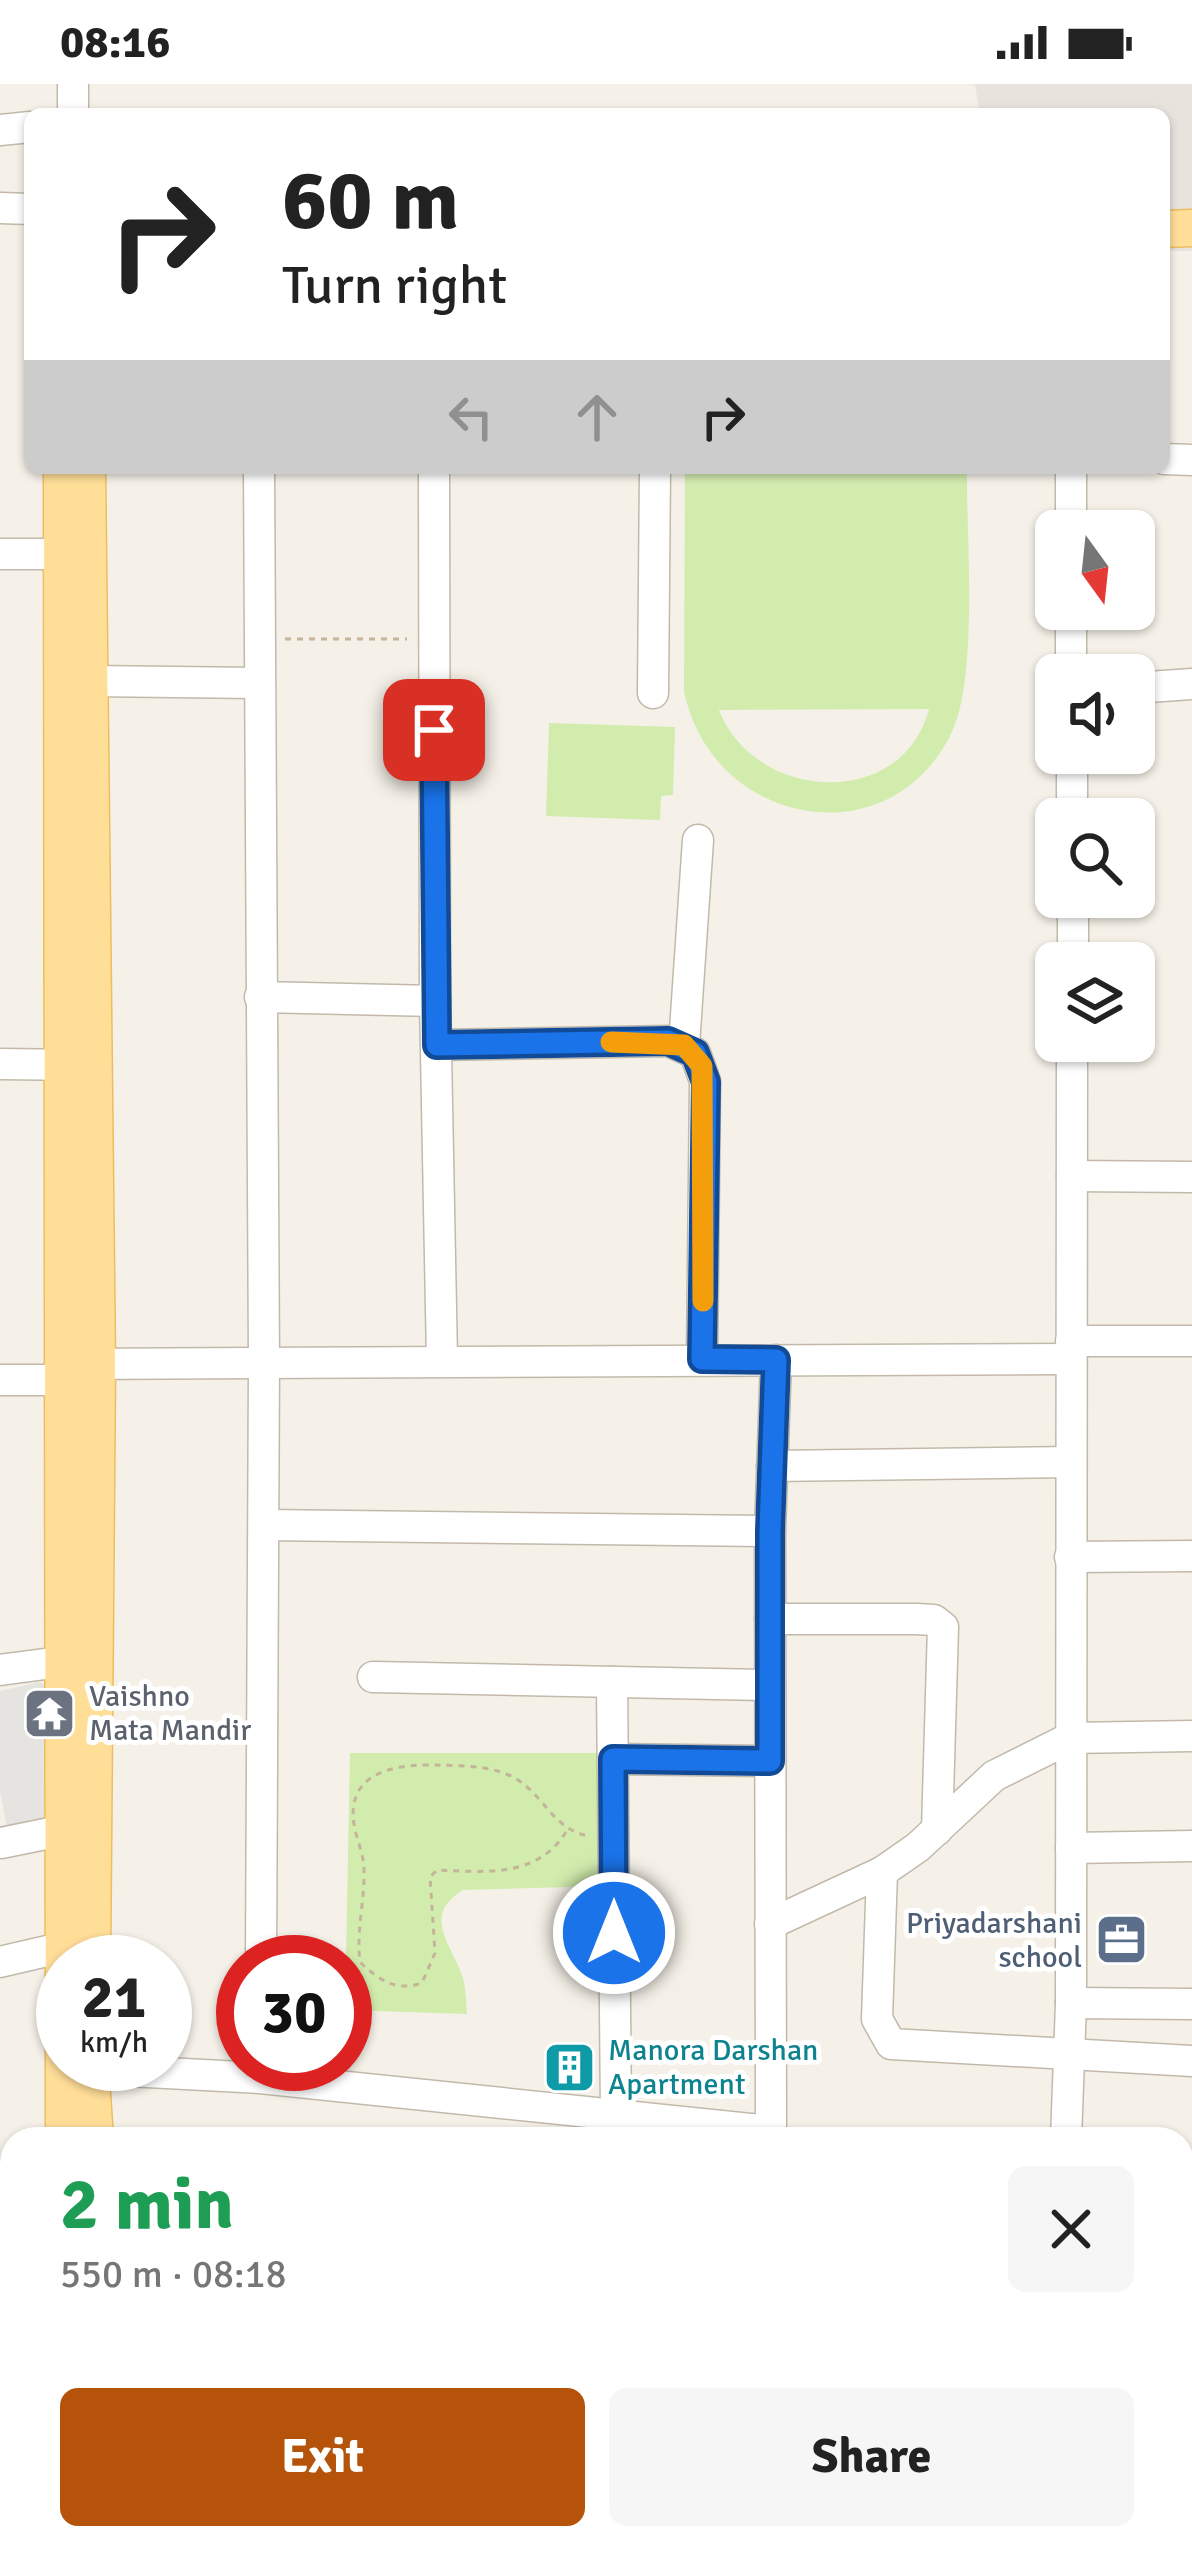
<!DOCTYPE html>
<html lang="en">
<head>
<meta charset="utf-8">
<style>
	:root { --surface:#fff; --page:#f6f6f6; --text:#222; --muted:#767676; --accent:#b45309 }
	body { margin:0; font-family:Signika,sans-serif; background:var(--page); color:var(--text); height:100vh; display:flex; flex-direction:column; font-size:45px; white-space:nowrap }
	* { box-sizing:border-box; margin:0 }
	p { font-size:39px; color:var(--muted) }
	.icon { flex:none; width:66px; height:66px; fill:none; stroke:currentColor; stroke-width:2; stroke-linecap:round; stroke-linejoin:round }
	.map { position:relative; flex:1; overflow:hidden }
	.side { position:absolute; left:0px; top:2043px; width:1194px; height:423px; display:flex; flex-direction:column; background:var(--surface); border-radius:36px 36px 0 0; box-shadow:0 3px 9px #0004 }
	.side>* { flex:none }
	.top-card { position:absolute; left:24px; top:24px; width:1146px; height:366px; border-radius:18px; box-shadow:0 3px 9px #0004; background:#fff; color:var(--text); overflow:hidden }
	.needle { width:78px; rotate:165deg }
	.buttons { position:absolute; left:1035px; top:426px; display:grid; gap:24px }
	.buttons a { display:grid; place-items:center; width:120px; height:120px; border-radius:18px; background:var(--surface); box-shadow:0 3px 9px #0004; font-size:60px }
	.speed { position:absolute; left:36px; top:1851px; display:flex; gap:24px; font-size:60px; font-weight:700; text-align:center }
	.speed>* { display:grid; place-content:center; width:156px; height:156px; border-radius:50%; background:var(--surface); box-shadow:0 3px 9px #0004; line-height:1 }
	.speed small { font-size:30px; font-weight:400 }
	.speed .limit { border:18px solid #d22; background:#fff; color:#111 }
	.pin { position:absolute; display:grid; place-items:center; width:102px; height:102px; color:#fff; margin:-51px; border-radius:24px; box-shadow:0 6px 18px #0006 }
	.me { position:absolute; width:132px; margin:-66px; rotate:0deg; stroke-linejoin:round; filter:drop-shadow(0 0 9px #0008) }
	.turn { display:flex; align-items:center; gap:42px; height:252px; padding:0 60px; font-size:54px }
	.turn .icon { width:156px; height:156px; stroke-width:2.5 }
	.turn b { display:block; font-size:84px; line-height:102px }
	.lanes { display:flex; align-items:center; height:114px; padding:0 60px; background:#0003; justify-content:center; gap:60px; direction:ltr }
	.lanes .off { opacity:.35 }
	.round { display:grid; place-items:center; flex:none; width:126px; height:126px; border-radius:18px; background:var(--page) }
	.head { display:flex; align-items:center; justify-content:space-between; height:204px; padding:0 60px }
	h1 { font-size:72px; font-weight:700; line-height:90px; color:#1e9e55 }
	.action { display:flex; gap:24px; margin-top:auto; padding:24px 60px }
	.action a { flex:1; height:138px; border-radius:18px; background:var(--accent); color:#fff; font-size:48px; font-weight:700; line-height:138px; text-align:center }
	.action a+a { background:var(--page); color:var(--text) }
	.status { display:flex; justify-content:space-between; align-items:center; height:84px; padding:0 60px; background:var(--surface); direction:ltr }
	.status svg { height:33px; fill:currentColor }
	.map>svg:first-child { display:block }
	.industrial { fill:#e8e3dd }
	.green { fill:#d2ecae; fill-rule:evenodd }
	.parking { fill:#e6e4e0 }
	.lines { fill:none; stroke-linecap:round; stroke-linejoin:round }
	.minor-casing { stroke:#c2b9aa; stroke-width:33 }
	.major-casing { stroke:#edbe5f; stroke-width:39 }
	.path { stroke:#c5b49a; stroke-width:3; stroke-dasharray:6 6; stroke-linecap:butt }
	.minor { stroke:#fff; stroke-width:30 }
	.major { stroke:#ffde98; stroke-width:36 }
	.route-casing { stroke:#114b97; stroke-width:30 }
	.route { stroke:#1a73e8; stroke-width:21 }
	.slow { stroke:#f59e0b; stroke-width:21 }
	.labels { text-anchor:middle; stroke-width:10; stroke-linejoin:round; paint-order:stroke }
	.worship-label { font-size:30px; fill:#5b616d; stroke:#fff; text-anchor:start }
	.service-label { font-size:30px; fill:#4e5e75; stroke:#fff; text-anchor:end }
	.culture-label { font-size:30px; fill:#0d838f; stroke:#fff; text-anchor:start }
</style>
</head>
<body>
<div class="status"><b>08:16</b><svg viewBox="0 0 49 12"><path d="M0 12V9h3v3zM5 12V6h3v6zM10 12V3h3v9zM15 12V0h3v12zM26 1h20v11H26zM47 4h2v5h-2z"/></svg></div>
<div class="map">
<svg width="1192" height="2465" viewBox="0 0 1192 2465">
	<rect width="100%" height="100%" fill="#f5f1e8"/>
	<polygon class="industrial" points="968,0 1192,0 1192,167 1164,167 1164,30 980,30 975,1"/>
	<g class="green">
		<path d="M685,384H967C966,451 979,594 951,650C888,777 711,741 684,607ZM929,625C902,728 754,717 719,626Z"/>
		<polygon points="549,639 675,643 673,711 661,712 660,736 546,732"/>
		<path d="M350,1669H603L605,1802L463,1806C422,1831 450,1858 462,1891C466,1903 466,1918 467,1930L345,1926Z"/>
	</g>
	<polygon class="parking" points="39,1598 52,1604 56,1744 8,1750 0,1707 0,1607"/>
	<g class="lines">
		<defs>
			<g id="minor">
				<polyline points="73,0 73,30"/>
				<polyline points="0,46 30,43"/>
				<polyline points="0,124 30,125"/>
				<polyline points="1164,375 1192,376"/>
				<polyline points="259,384 264,1279 261,1878"/>
				<polyline points="434,384 435,917 442,1276"/>
				<polyline points="1071,447 1071,384"/>
				<polyline points="0,470 84,470"/>
				<polyline points="1071,591 1071,525"/>
				<polyline points="91,597 259,599"/>
				<polyline points="1134,604 1192,600"/>
				<polyline points="653,609 655,384"/>
				<polyline points="1072,669 1072,735"/>
				<polyline points="1073,813 1073,879"/>
				<polyline points="260,913 435,917"/>
				<polyline points="437,961 668,957 695,969 705,997 702,1275"/>
				<polyline points="684,961 698,756"/>
				<polyline points="0,980 82,981"/>
				<polyline points="1072,1092 1192,1093"/>
				<polyline points="1071,1257 1192,1257"/>
				<polyline points="75,1280 1070,1275"/>
				<polyline points="0,1296 67,1296"/>
				<polyline points="772,1382 1070,1378"/>
				<polyline points="264,1441 770,1447"/>
				<polyline points="1070,1473 1192,1472"/>
				<polyline points="770,1535 916,1535 934,1536 943,1543 937,1746"/>
				<polyline points="0,1586 83,1575"/>
				<polyline points="373,1593 770,1601"/>
				<polyline points="612,1598 616,2032"/>
				<polyline points="613,1675 770,1677"/>
				<polyline points="1,1759 60,1747"/>
				<polyline points="1071,1764 1192,1762"/>
				<polyline points="882,1788 877,1935 891,1960 1192,1977"/>
				<polyline points="770,1840 882,1788 918,1763 994,1692 1070,1654 1192,1652"/>
				<polyline points="0,1878 60,1864"/>
				<polyline points="1071,1919 1192,1920"/>
				<polyline points="90,1985 260,1994 771,2047"/>
				<polyline points="771,2055 770,1447 776,1276"/>
				<polyline points="1066,2055 1071,1919 1072,957"/>
				<polyline points="1182,2095 1192,2095"/>
				<polyline points="0,2375 12,2374"/>
				<polyline points="239,2454 240,2465"/>
				<polyline points="0,2462 98,2454"/>
				<polyline points="318,2465 320,2454"/>
				<polyline points="433,2465 434,2454"/>
				<polyline points="546,2465 547,2454"/>
				<polyline points="657,2465 658,2454"/>
				<polyline points="839,2465 841,2454"/>
				<polyline points="1042,2465 1043,2454"/>
			</g>
			<g id="major">
				<polyline points="1164,145 1192,144"/>
				<polyline points="62,384 64,2055"/>
				<polyline points="87,384 97,1281 92,1878"/>
				<polyline points="90,1980 95,2055"/>
				<polyline points="0,2170 12,2166"/>
				<polyline points="1182,2265 1192,2267"/>
				<polyline points="1182,2296 1192,2297"/>
				<polyline points="98,2454 99,2465"/>
				<polyline points="128,2454 129,2465"/>
			</g>
		</defs>
		<use href="#minor" class="minor-casing"/>
		<use href="#major" class="major-casing"/>
		<g class="path">
			<polyline points="285,555 407,555"/>
			<path d="M566,1748C537,1794 486,1788 437,1786L430,1793L435,1869L422,1899C396,1908 379,1896 360,1878C356,1846 365,1817 364,1785C364,1770 356,1755 354,1740C346,1688 395,1680 436,1681C462,1682 495,1681 518,1696C546,1715 554,1745 588,1752"/>
		</g>
		<use href="#minor" class="minor"/>
		<use href="#major" class="major"/>
	</g>
	<g class="lines">
		<defs>
			<polyline id="route" points="434,646 437,961 668,957 695,969 706,998 702,1275 776,1276 770,1447 770,1677 613,1675 614,1849"/>
		</defs>
		<use href="#route" class="route-casing"/>
		<use href="#route" class="route"/>
		<polyline class="slow" points="611,958 684,961 702,982 703,1217"/>
	</g>
	<defs>
		<symbol id="temple-square" viewBox="-11 -11 22 22"><rect x="-9" y="-9" width="18" height="18" rx="4" fill="#6b7280" stroke="#fff"/><path d="M0-6L5-2H3V0L6.5 2.5H4V6H1.5V3h-3V6H-4V2.5H-6.5L-3 0V-2H-5Z" fill="#fff"/></symbol>
		<symbol id="office-square" viewBox="-11 -11 22 22"><rect x="-9" y="-9" width="18" height="18" rx="4" fill="#5c6f8a" stroke="#fff"/><path d="M-6-3h4V-5.5h4V-3h4V5H-6ZM-1-4.5V-3h2v-1.5ZM-6 0V1H6V0Z" fill="#fff"/></symbol>
		<symbol id="building-square" viewBox="-11 -11 22 22"><rect x="-9" y="-9" width="18" height="18" rx="4" fill="#0f9aa8" stroke="#fff"/><path d="M-4-6H4V6H1V3H-1V6H-4ZM-2.5-4.3h1.7v1.8h-1.7ZM.8-4.3h1.7v1.8H.8ZM-2.5-1h1.7V.8h-1.7ZM.8-1h1.7V.8H.8Z" fill="#fff"/></symbol>
	</defs>
	<g fill-rule="evenodd">
		<use href="#temple-square" x="20" y="1600" width="59" height="59"/>
		<use href="#office-square" x="1092" y="1826" width="59" height="59"/>
		<use href="#building-square" x="540" y="1954" width="59" height="59"/>
	</g>
	<g class="labels">
		<g class="worship-label">
			<text x="89" y="1622">Vaishno<tspan x="89" dy="34">Mata Mandir</tspan></text>
		</g>
		<g class="service-label">
			<text x="1082" y="1849">Priyadarshani<tspan x="1082" dy="34">school</tspan></text>
		</g>
		<g class="culture-label">
			<text x="608" y="1976">Manora Darshan<tspan x="608" dy="34">Apartment</tspan></text>
		</g>
	</g>
</svg>
<div class="buttons">
<a><svg class="needle" viewBox="-14 -14 28 28"><path d="M0-13l5 13h-10z" fill="#e53935"/><path d="M0 13l5-13h-10z" fill="#767676"/></svg></a>
<a><svg class="icon" aria-label="sound" viewBox="0 0 24 24"><path d="M4 9h4l5-4v14l-5-4H4zM17 9q2 3 0 6"/></svg></a>
<a><svg class="icon" aria-label="search" viewBox="0 0 24 24"><circle cx="10" cy="10" r="6"/><path d="M15 15l6 6"/></svg></a>
<a><svg class="icon" aria-label="layers" viewBox="0 0 24 24"><path d="M12 4l9 5-9 5-9-5zM3 14l9 5 9-5"/></svg></a>
</div>
<div class="speed"><div>21<small>km/h</small></div><div class="limit">30</div></div>
<div class="pin" style="left:434px;top:646px;background:#d93025"><svg class="icon" aria-label="arrive" viewBox="0 0 24 24"><path d="M6 21V4h12l-3 4 3 4H6"/></svg></div>
<svg class="me" style="left:614px;top:1849px" viewBox="-20 -20 40 40"><circle r="17" fill="#1a73e8" stroke="#fff" stroke-width="3"/><path d="M0-11L8 9 0 5-8 9z" fill="#fff"/></svg>
<div class="top-card">
<div class="turn"><svg class="icon" aria-label="right" viewBox="0 0 24 24"><path d="M7 20v-9h11M14 6l5 5-5 5"/></svg><div><b>60 m</b>Turn right</div></div>
<div class="lanes"><svg class="icon off" aria-label="left" viewBox="0 0 24 24"><path d="M17 20v-9H6M10 6l-5 5 5 5"/></svg><svg class="icon off" aria-label="ahead" viewBox="0 0 24 24"><path d="M12 20V5M6 11l6-6 6 6"/></svg><svg class="icon" aria-label="right" viewBox="0 0 24 24"><path d="M7 20v-9h11M14 6l5 5-5 5"/></svg></div>
</div>
<section class="side">
<div class="head"><div><h1>2 min</h1><p>550 m · 08:18</p></div><a class="round"><svg class="icon" aria-label="close" viewBox="0 0 24 24"><path d="M6 6l12 12M18 6L6 18"/></svg></a></div>
<div class="action"><a>Exit</a><a>Share</a></div>
</section>
</div>
</body>
</html>
